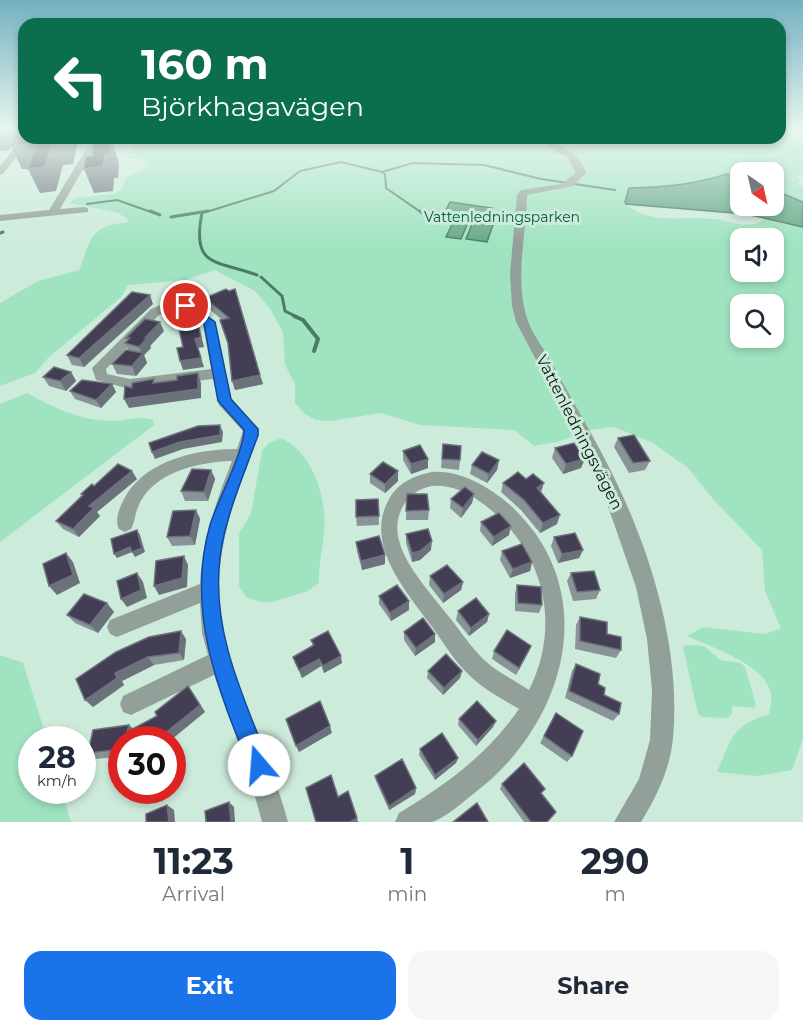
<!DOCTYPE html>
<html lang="en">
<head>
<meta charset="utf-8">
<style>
	:root { --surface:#fff; --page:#f6f6f7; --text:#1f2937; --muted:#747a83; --accent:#1a73e8 }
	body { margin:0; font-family:Montserrat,sans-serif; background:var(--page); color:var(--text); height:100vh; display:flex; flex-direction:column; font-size:22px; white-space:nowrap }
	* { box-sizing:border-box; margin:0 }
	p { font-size:20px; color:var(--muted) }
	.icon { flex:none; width:33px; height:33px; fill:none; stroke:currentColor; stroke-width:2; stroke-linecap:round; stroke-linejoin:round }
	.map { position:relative; height:822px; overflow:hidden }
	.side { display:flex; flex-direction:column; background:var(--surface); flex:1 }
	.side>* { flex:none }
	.banner { position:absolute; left:18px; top:18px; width:768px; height:126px; border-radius:18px; box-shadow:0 3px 9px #0003; background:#0b6e4f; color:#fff; overflow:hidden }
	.needle { width:39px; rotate:146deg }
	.fabs { position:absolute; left:730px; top:162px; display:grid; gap:12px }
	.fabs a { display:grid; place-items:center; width:54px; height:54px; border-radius:12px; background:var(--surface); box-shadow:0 3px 9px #0003; font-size:30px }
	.speed { position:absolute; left:18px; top:726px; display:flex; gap:12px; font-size:30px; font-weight:700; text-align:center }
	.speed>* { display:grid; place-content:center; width:78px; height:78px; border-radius:50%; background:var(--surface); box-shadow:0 3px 9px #0003; line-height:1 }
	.speed small { font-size:15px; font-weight:400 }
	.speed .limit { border:9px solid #d22; background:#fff; color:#111 }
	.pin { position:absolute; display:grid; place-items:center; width:51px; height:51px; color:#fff; margin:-26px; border:3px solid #fff; border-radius:50%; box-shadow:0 2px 6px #0007 }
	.me { position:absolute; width:66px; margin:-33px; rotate:342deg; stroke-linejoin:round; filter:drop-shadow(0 0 4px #0008) }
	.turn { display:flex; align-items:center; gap:21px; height:126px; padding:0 24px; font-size:27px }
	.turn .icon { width:78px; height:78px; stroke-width:2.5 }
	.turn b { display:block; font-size:42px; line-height:51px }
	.eta { display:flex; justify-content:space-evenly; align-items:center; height:102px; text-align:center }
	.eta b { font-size:36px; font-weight:700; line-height:42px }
	.action { display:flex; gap:12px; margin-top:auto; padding:12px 24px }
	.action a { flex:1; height:69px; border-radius:18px; background:var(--accent); color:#fff; font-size:24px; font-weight:700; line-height:69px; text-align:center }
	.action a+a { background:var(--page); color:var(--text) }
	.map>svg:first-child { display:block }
	.green { fill:#a0e3c1; fill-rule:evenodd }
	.water { fill:#66a989; stroke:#4a7c64; stroke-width:1.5 }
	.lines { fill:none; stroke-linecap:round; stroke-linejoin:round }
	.stream-far2 { stroke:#4a7c64; stroke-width:2 }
	.stream-far1 { stroke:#4a7c64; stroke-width:3 }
	.stream { stroke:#4a7c64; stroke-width:4 }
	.minor { fill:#93a099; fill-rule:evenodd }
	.wall { fill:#889498 }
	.shaded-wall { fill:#6c727c }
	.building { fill:#433e54; stroke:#6c727c; stroke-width:1.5 }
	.route { fill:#1a73e8; stroke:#114b97; stroke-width:1.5 }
	.labels { text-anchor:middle; stroke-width:6; stroke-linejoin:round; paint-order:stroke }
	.far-park-label { font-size:14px; fill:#025d3e; stroke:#cdebdb }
	.street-label { font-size:16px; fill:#09140f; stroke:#cdebdb }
</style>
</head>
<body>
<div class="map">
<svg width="803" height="822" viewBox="0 0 803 822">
	<rect width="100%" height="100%" fill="#cdebdb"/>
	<g class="green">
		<path d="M780,129H803V174L796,176L800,180L798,184L803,187V202L774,190V172H741V178L727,174L626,204C649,225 684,216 713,219C729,220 748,231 763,220L803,227V739L792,770L757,776L717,772C732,738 731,726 769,714C770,708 772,701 771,695C768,665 710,647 687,636L703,627L765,634L781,628L765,591L762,550L713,499L688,468L653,443L614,427L590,430L557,442L534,446L514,430L420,425L381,413L331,421L316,420L305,414L295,403V384L285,365L283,333L271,310L255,291L215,270L185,280L128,285L121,297L48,358L35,373L0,386V303L38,281L79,270C93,236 89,226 130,222L119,213L70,203L75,198L114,194L123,188L125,178L142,170L147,164L135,158H126L137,143L154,138H780ZM741,238H774V272H741ZM741,304H774V338H741Z"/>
		<path d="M27,393C52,407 82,421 111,421C126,421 138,415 153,420L154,425L0,542V404Z"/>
		<path d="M281,438C308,450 322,485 324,512C327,535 318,560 319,583L308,591L272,602H259L246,597L239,586V534L251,513L262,451L269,443Z"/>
		<polygon points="686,645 704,646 720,660 741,663 745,667 756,705 754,708 732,706 732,714 727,718 702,717 698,714 683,647"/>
		<polygon points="0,655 23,663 47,739 32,740 32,790 62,791 71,822 0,822"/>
	</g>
	<g class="water">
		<path d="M727,174L741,178V206H774V190L803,202V227L746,214L626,204L625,202L629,188C666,187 692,185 727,174Z"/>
		<polygon points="450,202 492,208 488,218 445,212"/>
		<polygon points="456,216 470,218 461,239 446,237"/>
		<polygon points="474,219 494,222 487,242 466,239"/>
	</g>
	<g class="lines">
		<g class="stream-far2">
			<polyline points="382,172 385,174 386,188 422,213"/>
			<polyline points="87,204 117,200 154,213"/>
			<polyline points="203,213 274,191 300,171 341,162 382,172 413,163 484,165 541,179 615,190"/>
		</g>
		<g class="stream-far1">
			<polyline points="150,211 160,215"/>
			<polyline points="420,211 430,218"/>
			<path d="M202,213C191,268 216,260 257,275"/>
			<polyline points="171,217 208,211"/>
			<polyline points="0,233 3,232"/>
			<polyline points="261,277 282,296 285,311 297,317"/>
		</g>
		<polyline class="stream" points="294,316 303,320 318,339 314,351"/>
		<g class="minor">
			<polygon points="24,136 31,138 3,174 0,175 0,166"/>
			<polygon points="93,138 101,138 60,209 84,207 88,208 88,212 0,221 0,215 49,210"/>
			<path d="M535,138C555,138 580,153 586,173L573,186L527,195C526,237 514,281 528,321C533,335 543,347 550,360C566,389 583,418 599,448C645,533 682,640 673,738C670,769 657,796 641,822H614L639,779L650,740L652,690L647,639L636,587L603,492L586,454L516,322L512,306L510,274L517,195L521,190L561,184L576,173L568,158Z"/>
			<path d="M186,302L215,322L231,399L259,429V435C233,497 208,568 223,635C238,699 271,758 288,822H262L245,760L214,675L131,715L123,712L120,704L123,696L208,655L202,633L200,603L117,637L110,634L107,627L110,620L200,584C202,542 216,501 232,461C199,462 152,472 138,507C135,514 135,522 131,529L125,532L119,529C115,522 118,511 122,503C141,461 195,449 237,449L243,431L219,405L213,379L130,389L96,380L92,368L151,309L163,304ZM183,310L203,324L211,369L130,379L107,374L106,369L159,315L166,311Z"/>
			<path d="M432,472C461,470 489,487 510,505C603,590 567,721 477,791C464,801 447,817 432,822C422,822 406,822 395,822L399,813C447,784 487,755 519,709C501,698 481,688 466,672C452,658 442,640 430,624C405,590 365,545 388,501C397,483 413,476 432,472ZM432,486C455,484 474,496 491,510C545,555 561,626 529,690C514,680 497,672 483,659C469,645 458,627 445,612C424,584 382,543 403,506C409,495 420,488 432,486Z"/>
		</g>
	</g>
	<g class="wall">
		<polygon points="226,289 263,384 235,390 228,345 222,320 208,308 205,298"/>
		<polygon points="153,304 84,367 72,365 67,355"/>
		<polygon points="164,331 150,346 151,348 144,355 147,363 136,376 117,374 112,364 128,350 125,343 127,340 126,338"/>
		<polygon points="71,372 76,381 66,391 49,386 43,377"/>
		<polygon points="112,384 116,392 101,408 75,399 70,391"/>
		<polygon points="618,438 650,461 645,470 629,473 614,447"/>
		<polygon points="443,444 460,460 459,470 441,468"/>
		<polygon points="555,448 581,468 563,474 552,458"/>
		<polygon points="403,451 428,459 428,468 411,474 403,460"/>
		<polygon points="499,460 497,470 487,483 470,474 472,465"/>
		<polygon points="211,470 215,479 208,501 185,501 181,491"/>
		<polygon points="370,474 398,481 385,493 370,483"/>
		<polygon points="137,479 97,512 100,516 79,537 63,529 56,521 82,496 81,494 94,486"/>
		<polygon points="503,483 541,492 557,524 540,533 521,510 501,492"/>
		<polygon points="407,494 429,510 428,520 406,520"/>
		<polygon points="474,494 472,503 461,518 450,508 451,499"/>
		<polygon points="378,499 379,525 357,526 356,517"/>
		<polygon points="196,510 200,519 195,545 172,546 167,537"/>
		<polygon points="481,522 509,535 492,546 480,531"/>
		<polygon points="406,534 431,550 420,560 412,562 406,543"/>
		<polygon points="554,537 583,550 579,558 558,563 551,546"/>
		<polygon points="356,542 385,564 362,570 357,551"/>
		<polygon points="502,551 532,562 530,571 510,578 500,560"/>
		<polygon points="571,573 600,590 596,599 573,601 567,581"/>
		<polygon points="430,576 463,582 461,590 443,603 429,585"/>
		<polygon points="517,585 542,605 539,613 515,611 515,594"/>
		<polygon points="379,596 409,610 391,621 379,604"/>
		<polygon points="458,611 489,614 487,622 469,636 456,620"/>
		<polygon points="114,612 98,633 75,623 67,615"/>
		<polygon points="580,617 607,634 621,650 616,658 575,649 576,625"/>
		<polygon points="404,632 435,642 415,656 404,640"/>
		<polygon points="186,639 184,660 154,665 122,681 124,685 93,707 76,679"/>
		<polygon points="311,640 342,663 324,673 321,666 302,678 293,657 313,646"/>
		<polygon points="531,646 528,653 516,675 492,659 494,651"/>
		<polygon points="576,664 598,684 604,695 619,714 613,721 565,698 572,671"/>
		<polygon points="428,671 462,671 460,678 443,695 427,678"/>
		<polygon points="193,693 205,712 122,740 122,756 96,759 88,753 157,716"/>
		<polygon points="556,713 572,756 567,762 540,743"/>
		<polygon points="459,719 496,721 493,727 476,746 458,725"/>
		<polygon points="420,749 458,758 456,763 435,780 419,755"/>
		<polygon points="375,776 416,788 415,794 389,810 376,781"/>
		<polygon points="502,784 547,822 524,822 500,789"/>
	</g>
	<g class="shaded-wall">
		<polygon points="0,129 12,129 15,136 9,150 0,151"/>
		<polygon points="64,138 87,138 87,141 78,142 73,164 63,165 56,191 40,193 28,169 22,169 11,146 53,141"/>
		<polygon points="111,140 119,163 118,178 114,178 113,191 94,193 84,169 105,154"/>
		<polygon points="150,295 153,304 84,367 79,358"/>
		<polygon points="196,315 204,347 198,348 204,367 183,370 180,361"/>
		<polygon points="160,322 164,331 150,346 151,348 144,355 147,363 136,376 132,366 142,355 139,347 145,338"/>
		<polygon points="71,372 76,381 66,391 60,381"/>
		<polygon points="198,373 201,383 201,398 129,408 124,399"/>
		<polygon points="260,375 263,384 235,390 232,381"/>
		<polygon points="112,384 116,392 101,408 96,400"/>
		<polygon points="220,425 223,432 222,442 183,449 155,459 152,452"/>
		<polygon points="428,459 428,468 411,474 411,464"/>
		<polygon points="585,459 581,468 563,474 566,464"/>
		<polygon points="499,460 497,470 487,483 489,474"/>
		<polygon points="211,470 215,479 208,501 204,492"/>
		<polygon points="132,471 137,479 97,512 100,516 79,537 73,529 89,506"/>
		<polygon points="398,471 398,481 385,493 385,484"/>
		<polygon points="544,483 541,492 537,488"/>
		<polygon points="474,494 472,503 461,518 463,508"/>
		<polygon points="196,510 200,519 195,545 190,536"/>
		<polygon points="560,515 557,524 540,533 543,523"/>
		<polygon points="511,526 509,535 492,546 494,537"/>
		<polygon points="137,530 140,535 145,552 135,557 132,552 117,558 114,554 130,547"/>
		<polygon points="432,541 431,550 420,560 412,562 412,553"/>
		<polygon points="583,550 579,558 558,563 562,554"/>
		<polygon points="66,553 73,562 80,583 57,595 49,586"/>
		<polygon points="385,555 385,564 362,570 361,561"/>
		<polygon points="184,556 188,565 187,587 159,595 154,586"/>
		<polygon points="532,562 530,571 510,578 513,569"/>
		<polygon points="137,573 143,582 147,598 127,607 121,599"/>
		<polygon points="463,582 461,590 443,603 444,594"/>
		<polygon points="409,601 409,610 391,621 390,613"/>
		<polygon points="107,603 114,612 98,633 90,625"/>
		<polygon points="489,614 487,622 469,636 471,628"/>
		<polygon points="181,631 186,639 184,660 179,653"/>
		<polygon points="435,634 435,642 415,656 416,648"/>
		<polygon points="531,646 528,653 516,675 519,668"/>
		<polygon points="341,656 342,663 324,673 323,666"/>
		<polygon points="148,657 154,665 122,681 124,685 93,707 85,700 115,673"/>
		<polygon points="319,659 321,666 302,678 299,670"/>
		<polygon points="462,671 460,678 443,695 444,688"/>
		<polygon points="188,686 205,712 171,740 160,740 160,737"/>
		<polygon points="496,721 493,727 476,746 478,740"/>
		<polygon points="129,725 136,731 127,732"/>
		<polygon points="330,726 332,733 299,752 296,746"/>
		<polygon points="458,758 456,763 435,780 435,775"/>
		<polygon points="416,788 415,794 389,810 389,806"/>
		<polygon points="229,802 234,807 235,822 231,822"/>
		<polygon points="167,805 174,810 175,822 169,822"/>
		<polygon points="357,818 358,822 350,822"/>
	</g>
	<g class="building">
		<polygon points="18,129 24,129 24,138 64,138 63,140 53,141 45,167 28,169 37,143 11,146"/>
		<polygon points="111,140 110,154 105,154 103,166 84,169 86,156 92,156 94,142"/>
		<polygon points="226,289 229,291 235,289 260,375 232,381 228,343 220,320 229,318 205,298"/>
		<polygon points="132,292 150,295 79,358 67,355"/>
		<polygon points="196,315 201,337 195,339 201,358 180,361 177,348 183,347 177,320"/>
		<polygon points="145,319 160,322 145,338 147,338 139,347 125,343 130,338 126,338"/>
		<polygon points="126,350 143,353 132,366 112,364"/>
		<polygon points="54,367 71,372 60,381 43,377"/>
		<polygon points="198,373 198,389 124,399 125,386 132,388 132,383 154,379 153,383 177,380 177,376"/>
		<polygon points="82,380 112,384 96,400 70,391"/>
		<polygon points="220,425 220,435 180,442 152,452 149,443 198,426"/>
		<polygon points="634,435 650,461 633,463 618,438"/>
		<polygon points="574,443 585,459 566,464 555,448"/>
		<polygon points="443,444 461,446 460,460 442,459"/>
		<polygon points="420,445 428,459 411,464 403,451"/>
		<polygon points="482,452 499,460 489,474 472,465"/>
		<polygon points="383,462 398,471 385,484 370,474"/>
		<polygon points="118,464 132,471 89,506 94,508 73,529 56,521 83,495 81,494 92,484 94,486"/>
		<polygon points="192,469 211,470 204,492 181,491"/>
		<polygon points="518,472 526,479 533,474 544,483 537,488 560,515 543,523 524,500 503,483"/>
		<polygon points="465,487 474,494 463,508 451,499"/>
		<polygon points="407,494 427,494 429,510 406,511"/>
		<polygon points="378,499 379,516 356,517 356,500"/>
		<polygon points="196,510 190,536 167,537 173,511"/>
		<polygon points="499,513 511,526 494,537 481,522"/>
		<polygon points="428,529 432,541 420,551 412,553 406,534"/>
		<polygon points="137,530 142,548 132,552 130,547 114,554 111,539"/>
		<polygon points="575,533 583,550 562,554 554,537"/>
		<polygon points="379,536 385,555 361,561 356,542"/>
		<polygon points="522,544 532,562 513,569 502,551"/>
		<polygon points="66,553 73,575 49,586 43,564"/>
		<polygon points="184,556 182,578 154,586 156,561"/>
		<polygon points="447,565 463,582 444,594 430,576"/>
		<polygon points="594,571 600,590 577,592 571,573"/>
		<polygon points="137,573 141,590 121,599 117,581"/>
		<polygon points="397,585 409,601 390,613 379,596"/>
		<polygon points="517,585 541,587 542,605 518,603"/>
		<polygon points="84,594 107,603 90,625 67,615"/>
		<polygon points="476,598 489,614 471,628 458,611"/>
		<polygon points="580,617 607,622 607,634 621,637 621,650 580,641"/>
		<polygon points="423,618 435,634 416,648 404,632"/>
		<polygon points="507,630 531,646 519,668 494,651"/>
		<polygon points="181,631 179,653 148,657 115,673 117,678 85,700 76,679 116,652 149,637"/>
		<polygon points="328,631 341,656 323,666 319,659 299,670 293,657 314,645 311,640"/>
		<polygon points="446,654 462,671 444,688 428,671"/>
		<polygon points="576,664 600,674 598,684 605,688 604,695 621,703 619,714 569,691"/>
		<polygon points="188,686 200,705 160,737 160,740 122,740 122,749 88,753 93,730 129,725 127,732 157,716 155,712"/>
		<polygon points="320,701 330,726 296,746 286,719"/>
		<polygon points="477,701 496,721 478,740 459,719"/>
		<polygon points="556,713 583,731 572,756 544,736"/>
		<polygon points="442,733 458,758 435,775 420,749"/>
		<polygon points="402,759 416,788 389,806 375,776"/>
		<polygon points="524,763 545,789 541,793 556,812 547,822 531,822 502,784"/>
		<polygon points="331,775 338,797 348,791 357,818 350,822 316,822 306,788"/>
		<polygon points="229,802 231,822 206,822 205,811"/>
		<polygon points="477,803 488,822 453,822"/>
		<polygon points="167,805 169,822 146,822 146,814"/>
	</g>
	<linearGradient id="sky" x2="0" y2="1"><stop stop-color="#74b0c2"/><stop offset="0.53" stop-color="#e8f6ef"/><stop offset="1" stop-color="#e8f6ef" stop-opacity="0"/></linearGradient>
	<rect width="803" height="244" fill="url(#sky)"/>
	<path class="route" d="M182,304H190L215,322L231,399L258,429V435C244,475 225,516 220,558C211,632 244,698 270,765L267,773L259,776L252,773C219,693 185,612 210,525C217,502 244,451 244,430L218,401L204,324L182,309Z"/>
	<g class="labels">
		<g class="far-park-label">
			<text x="502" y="222">Vattenledningsparken</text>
		</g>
		<g class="street-label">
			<text transform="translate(580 432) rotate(63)" y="6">Vattenledningsvägen</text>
		</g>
	</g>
</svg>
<div class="fabs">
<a><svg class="needle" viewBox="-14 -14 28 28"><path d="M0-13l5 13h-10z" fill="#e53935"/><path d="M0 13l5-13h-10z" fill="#747a83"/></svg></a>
<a><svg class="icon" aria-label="sound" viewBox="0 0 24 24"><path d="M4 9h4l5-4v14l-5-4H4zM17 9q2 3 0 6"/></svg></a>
<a><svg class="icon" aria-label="search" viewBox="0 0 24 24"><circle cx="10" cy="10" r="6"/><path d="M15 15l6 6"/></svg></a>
</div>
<div class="speed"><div>28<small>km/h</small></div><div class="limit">30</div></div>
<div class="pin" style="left:186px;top:306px;background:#d93025"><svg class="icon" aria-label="arrive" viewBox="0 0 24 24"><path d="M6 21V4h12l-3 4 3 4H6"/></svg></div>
<svg class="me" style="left:259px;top:765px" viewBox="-20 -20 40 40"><circle r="19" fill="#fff"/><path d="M0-13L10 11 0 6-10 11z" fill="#1a73e8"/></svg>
<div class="banner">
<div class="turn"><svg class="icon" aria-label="left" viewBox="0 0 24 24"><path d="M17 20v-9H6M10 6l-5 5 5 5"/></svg><div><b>160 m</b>Björkhagavägen</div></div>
</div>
</div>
<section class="side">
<div class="eta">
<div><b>11:23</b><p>Arrival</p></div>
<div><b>1</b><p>min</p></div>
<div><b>290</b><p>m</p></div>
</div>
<div class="action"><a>Exit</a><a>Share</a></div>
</section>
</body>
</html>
